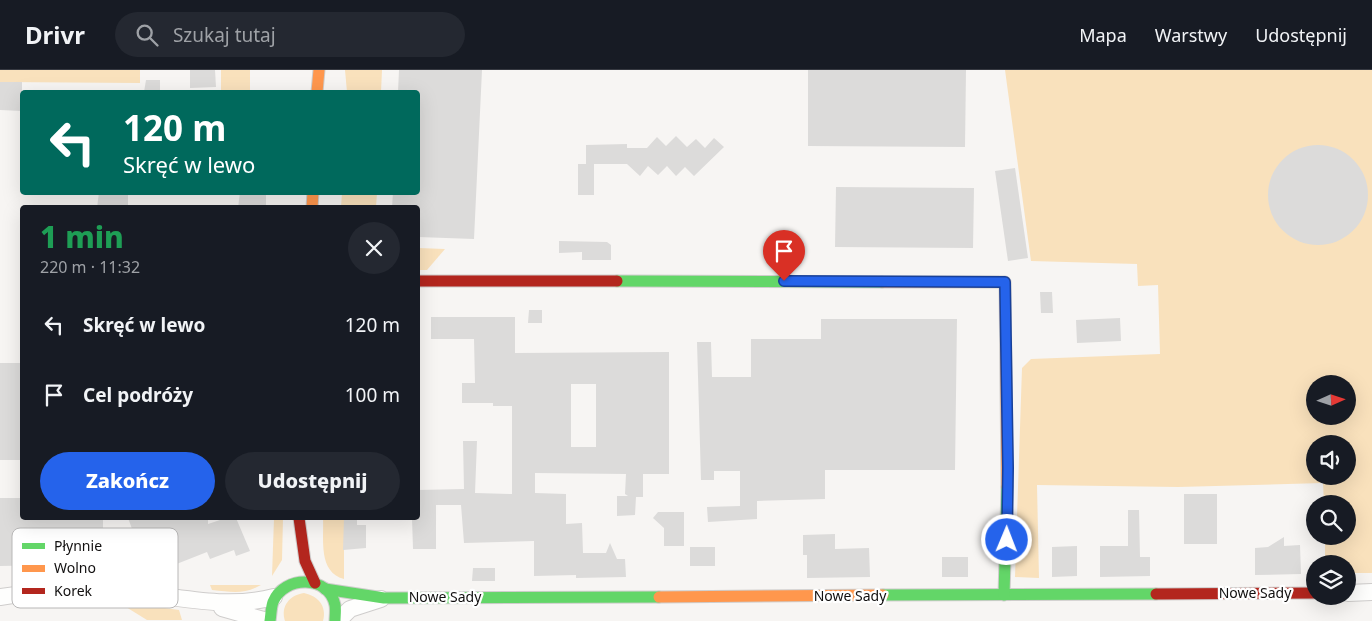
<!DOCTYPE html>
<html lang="pl">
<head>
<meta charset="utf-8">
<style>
	:root { --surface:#171b24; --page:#242831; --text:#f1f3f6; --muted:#9ea1a6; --line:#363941; --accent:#2563eb }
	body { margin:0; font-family:"Noto Sans",sans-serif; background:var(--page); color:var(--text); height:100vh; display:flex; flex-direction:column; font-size:19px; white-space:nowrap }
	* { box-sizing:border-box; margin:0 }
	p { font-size:16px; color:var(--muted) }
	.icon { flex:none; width:28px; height:28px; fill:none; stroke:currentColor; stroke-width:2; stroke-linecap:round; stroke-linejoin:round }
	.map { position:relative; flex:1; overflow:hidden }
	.details { position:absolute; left:20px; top:135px; width:400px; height:315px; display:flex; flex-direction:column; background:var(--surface); border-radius:5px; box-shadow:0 5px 20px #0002 }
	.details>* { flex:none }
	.guide { position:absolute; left:20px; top:20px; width:400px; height:105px; border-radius:5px; box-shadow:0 5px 20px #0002; background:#00695c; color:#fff; overflow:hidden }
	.needle { width:32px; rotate:87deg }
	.controls { position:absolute; left:1306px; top:305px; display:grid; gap:10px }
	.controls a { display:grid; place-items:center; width:50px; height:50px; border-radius:50%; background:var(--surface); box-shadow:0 5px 20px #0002; font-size:25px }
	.pin { position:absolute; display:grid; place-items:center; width:42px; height:42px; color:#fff; margin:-51px -21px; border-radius:50% 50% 50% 0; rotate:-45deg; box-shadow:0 0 5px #0007 }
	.pin .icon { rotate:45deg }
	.me { position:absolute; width:55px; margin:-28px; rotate:1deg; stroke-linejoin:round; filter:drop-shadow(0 0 4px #0008) }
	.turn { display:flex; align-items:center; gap:18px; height:105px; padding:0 20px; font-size:22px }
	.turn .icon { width:65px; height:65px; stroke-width:2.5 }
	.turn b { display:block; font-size:35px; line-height:42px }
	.round { display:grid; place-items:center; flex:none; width:52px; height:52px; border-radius:26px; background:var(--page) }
	.head { display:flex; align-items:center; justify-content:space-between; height:85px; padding:0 20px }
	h1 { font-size:30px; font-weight:800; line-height:38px; color:#1e9e55 }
	.action { display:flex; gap:10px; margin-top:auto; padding:10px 20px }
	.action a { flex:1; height:58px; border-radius:30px; background:var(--accent); color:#fff; font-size:20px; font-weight:800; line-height:58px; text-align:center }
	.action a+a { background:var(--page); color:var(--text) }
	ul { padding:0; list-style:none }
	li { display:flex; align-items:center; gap:15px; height:70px; padding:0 20px }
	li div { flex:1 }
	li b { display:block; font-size:19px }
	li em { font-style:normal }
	header { display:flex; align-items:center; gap:30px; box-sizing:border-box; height:70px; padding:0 25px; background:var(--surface); border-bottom:1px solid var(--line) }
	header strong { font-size:24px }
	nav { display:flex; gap:28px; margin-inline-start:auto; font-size:18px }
	.search { width:350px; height:45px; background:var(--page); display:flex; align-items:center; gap:12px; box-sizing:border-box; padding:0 18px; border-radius:28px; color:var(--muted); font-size:19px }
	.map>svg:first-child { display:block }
	.green { fill:#f9e1bc; fill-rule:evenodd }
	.water { fill:#f7c5cf }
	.building { fill:#dcdbda; fill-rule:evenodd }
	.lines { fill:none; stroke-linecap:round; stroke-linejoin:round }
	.street-casing { stroke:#cfcdcc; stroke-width:18 }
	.fast-casing { stroke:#cfcdcc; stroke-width:13 }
	.slow-casing { stroke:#cfcdcc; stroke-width:13 }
	.jam-casing { stroke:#cfcdcc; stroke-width:13 }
	.street { stroke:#fefefd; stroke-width:16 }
	.fast { stroke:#63d668; stroke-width:11 }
	.slow { stroke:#ff974d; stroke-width:11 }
	.jam { stroke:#b3261e; stroke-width:11 }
	.route-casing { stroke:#184099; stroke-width:12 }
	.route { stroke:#2563eb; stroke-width:9 }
	.labels { text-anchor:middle; stroke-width:4.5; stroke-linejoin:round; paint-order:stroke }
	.street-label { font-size:14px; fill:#110f0f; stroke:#fff }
	.key { fill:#fff; stroke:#b8b7b7; stroke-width:1 }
	.key-label { font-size:14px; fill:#110f0f }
</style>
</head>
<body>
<header>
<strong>Drivr</strong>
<div class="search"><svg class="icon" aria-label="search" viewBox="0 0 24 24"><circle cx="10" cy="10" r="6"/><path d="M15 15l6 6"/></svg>Szukaj tutaj</div>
<nav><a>Mapa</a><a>Warstwy</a><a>Udostępnij</a></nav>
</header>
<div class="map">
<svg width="1372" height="551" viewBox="0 0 1372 551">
	<rect width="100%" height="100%" fill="#f7f5f3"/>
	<g class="green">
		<polygon points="0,0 140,0 140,13 0,12"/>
		<rect x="221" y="0" width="29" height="21"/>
		<polygon points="345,0 382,0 381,22 347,22"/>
		<path d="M1005,0H1372V503H1348V494H1325V466H1348V434H1324L1323,413L1178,417L1037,415L1039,508L1015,507L1022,298L1031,289L1160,284L1158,215L1138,216L1137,194L1031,191ZM1315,314H1348V346H1315ZM1315,374H1348V406H1315Z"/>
		<polygon points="342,123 377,123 376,137 341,137"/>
		<polygon points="418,178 445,179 427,200 418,200"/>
		<polygon points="274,448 283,448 282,490 272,506"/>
		<path d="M323,448H344V509C318,502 324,470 323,448Z"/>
		<path d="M210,515H261C243,525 232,522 212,520Z"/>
		<path d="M304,523C318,526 327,536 323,551H285C280,536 290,525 304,523Z"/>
		<polygon points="129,533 179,540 182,550 147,550 126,537"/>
	</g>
	<circle class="water" cx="1319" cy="124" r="41"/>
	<g class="building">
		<polygon points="190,0 215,0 216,17 190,18"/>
		<polygon points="399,0 482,0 474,169 418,167 418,138 392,138 393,122 418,122 418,22 398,22"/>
		<polygon points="808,0 966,0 965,77 808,76"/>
		<polygon points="146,10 160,10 160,22 144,22"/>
		<polygon points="0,12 22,12 22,41 0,40"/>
		<polygon points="676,66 687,77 696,69 705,78 714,68 724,77 694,106 685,97 676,106 667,96 658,105 648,96 640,106 627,94 594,94 594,125 578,125 578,94 586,94 586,75 627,74 627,78 647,78 657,67 666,76"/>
		<circle cx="1318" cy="125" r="50"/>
		<polygon points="1015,98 1028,188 1008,191 995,101"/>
		<polygon points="836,117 974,118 973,178 835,177"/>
		<polygon points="99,122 128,122 128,138 97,138"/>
		<polygon points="240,122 266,122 266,138 238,138"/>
		<polygon points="559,171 607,172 611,175 611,190 582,190 582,182 559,183"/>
		<polygon points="1040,222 1052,222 1053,243 1041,243"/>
		<polygon points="529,240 542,240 542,253 528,253"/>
		<path d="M431,247H515V283L669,282V404H643V427H636L635,445L617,446V426H628L625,424L626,404L535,403V423L566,424V454L582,453L583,483H606L610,473L617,489H625L626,507L576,508V505L534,506V471L464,473L461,435H436V479H413L412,448H418V420L464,419L463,371H477L475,423L512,424V336H493V333H462V313H475L474,269H431ZM571,314H596V377H571Z"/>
		<polygon points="1120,248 1121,271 1077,273 1076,250"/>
		<polygon points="821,249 957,249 955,400 825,400 825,429 757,431 757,449 708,452 707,437 740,436 740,401 714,401 714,410 701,410 697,272 711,272 712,307 751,307 751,269 821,269"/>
		<rect x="0" y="293" width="22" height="97"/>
		<rect x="1184" y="424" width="33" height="50"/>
		<polygon points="0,428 22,428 22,448 103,448 103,494 0,496"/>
		<polygon points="1128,440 1139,440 1140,487 1150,487 1150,506 1100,507 1100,476 1128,476"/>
		<polygon points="658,442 684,442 684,476 664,476 664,458 653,448"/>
		<polygon points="128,448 208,448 208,454 226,448 236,448 250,481 236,486 234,480 210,489 207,482 174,495 172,489 147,499"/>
		<polygon points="344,448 357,448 357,455 366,455 366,478 343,480"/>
		<polygon points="835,464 835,479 869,478 870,507 807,508 807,485 803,485 803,465"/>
		<polygon points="1284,467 1284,476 1300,475 1301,504 1255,505 1255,478 1268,477"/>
		<polygon points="1077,476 1077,506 1052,507 1052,477"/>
		<rect x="690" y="477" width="25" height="19"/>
		<rect x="942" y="487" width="26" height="20"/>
		<polygon points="473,498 495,498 495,511 472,511"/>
	</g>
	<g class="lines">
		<defs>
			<g id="street">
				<polyline points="1348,523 1372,522"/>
				<path d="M0,527C42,521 83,516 126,521C176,526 224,540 274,527"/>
				<polyline points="222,538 267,551"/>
				<polyline points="338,551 350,539 381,529"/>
			</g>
			<g id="fast">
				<polyline points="617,211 882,212"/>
				<polyline points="325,519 384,528 659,527"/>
				<polyline points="883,525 1156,524"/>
				<polyline points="1004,525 1007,417"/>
				<path d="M270,551C271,545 271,537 273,532C284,505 329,505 335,535C336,540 335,546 335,551"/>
			</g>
			<g id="slow">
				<polyline points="317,22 319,0"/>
				<polyline points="312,138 313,122"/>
				<polyline points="882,212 1005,212 1007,417"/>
				<polyline points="659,527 883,525"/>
			</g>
			<g id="jam">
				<polyline points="418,211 617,211"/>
				<polyline points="299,448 305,491 315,513"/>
				<polyline points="1156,524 1315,523"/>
			</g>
		</defs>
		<use href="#street" class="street-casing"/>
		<use href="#fast" class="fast-casing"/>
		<use href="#slow" class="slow-casing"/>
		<use href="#jam" class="jam-casing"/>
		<use href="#street" class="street"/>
		<use href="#fast" class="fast"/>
		<use href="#slow" class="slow"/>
		<use href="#jam" class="jam"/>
	</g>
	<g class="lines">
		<defs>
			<polyline id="route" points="784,211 1005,212 1008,398 1007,470"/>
		</defs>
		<use href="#route" class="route-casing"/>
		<use href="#route" class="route"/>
	</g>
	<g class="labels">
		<g class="street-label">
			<text x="1255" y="528">Nowe Sady</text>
			<text x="850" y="531">Nowe Sady</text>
			<text x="445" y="532">Nowe Sady</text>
		</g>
	</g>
	<rect x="12" y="458" width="166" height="80" rx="8" class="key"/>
	<rect x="22" y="473" width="23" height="6" fill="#63d668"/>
	<rect x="22" y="495" width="23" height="7" fill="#ff974d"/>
	<rect x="22" y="518" width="23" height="6" fill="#b3261e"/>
	<g class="key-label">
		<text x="54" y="481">Płynnie</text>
		<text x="54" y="503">Wolno</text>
		<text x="54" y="526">Korek</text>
	</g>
</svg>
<div class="controls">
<a><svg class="needle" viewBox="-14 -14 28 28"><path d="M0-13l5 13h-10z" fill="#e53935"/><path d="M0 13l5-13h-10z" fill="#9ea1a6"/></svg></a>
<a><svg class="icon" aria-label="sound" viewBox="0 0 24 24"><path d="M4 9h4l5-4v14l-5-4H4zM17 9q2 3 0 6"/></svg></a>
<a><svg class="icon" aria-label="search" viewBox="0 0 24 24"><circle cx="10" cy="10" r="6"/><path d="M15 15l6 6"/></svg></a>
<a><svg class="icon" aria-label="layers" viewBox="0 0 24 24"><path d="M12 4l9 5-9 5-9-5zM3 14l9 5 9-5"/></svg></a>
</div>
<div class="pin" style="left:784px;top:211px;background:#d93025"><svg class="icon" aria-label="arrive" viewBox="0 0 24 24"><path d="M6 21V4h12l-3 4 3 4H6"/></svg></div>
<svg class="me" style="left:1007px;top:470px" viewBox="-20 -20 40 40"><circle r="17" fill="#2563eb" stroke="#fff" stroke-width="3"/><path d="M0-11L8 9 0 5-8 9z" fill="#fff"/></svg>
<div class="guide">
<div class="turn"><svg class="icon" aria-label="left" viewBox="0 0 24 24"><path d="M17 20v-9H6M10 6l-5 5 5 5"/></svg><div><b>120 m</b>Skręć w lewo</div></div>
</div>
<section class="details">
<div class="head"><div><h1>1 min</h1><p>220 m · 11:32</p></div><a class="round"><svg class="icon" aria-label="close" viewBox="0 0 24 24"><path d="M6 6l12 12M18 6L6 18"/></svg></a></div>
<ul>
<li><svg class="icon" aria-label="left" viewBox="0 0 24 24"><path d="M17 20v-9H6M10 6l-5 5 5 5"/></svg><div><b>Skręć w lewo</b></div><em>120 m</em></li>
<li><svg class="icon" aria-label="arrive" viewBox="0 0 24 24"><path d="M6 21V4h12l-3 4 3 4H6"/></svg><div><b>Cel podróży</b></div><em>100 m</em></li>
</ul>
<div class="action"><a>Zakończ</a><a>Udostępnij</a></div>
</section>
</div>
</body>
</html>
